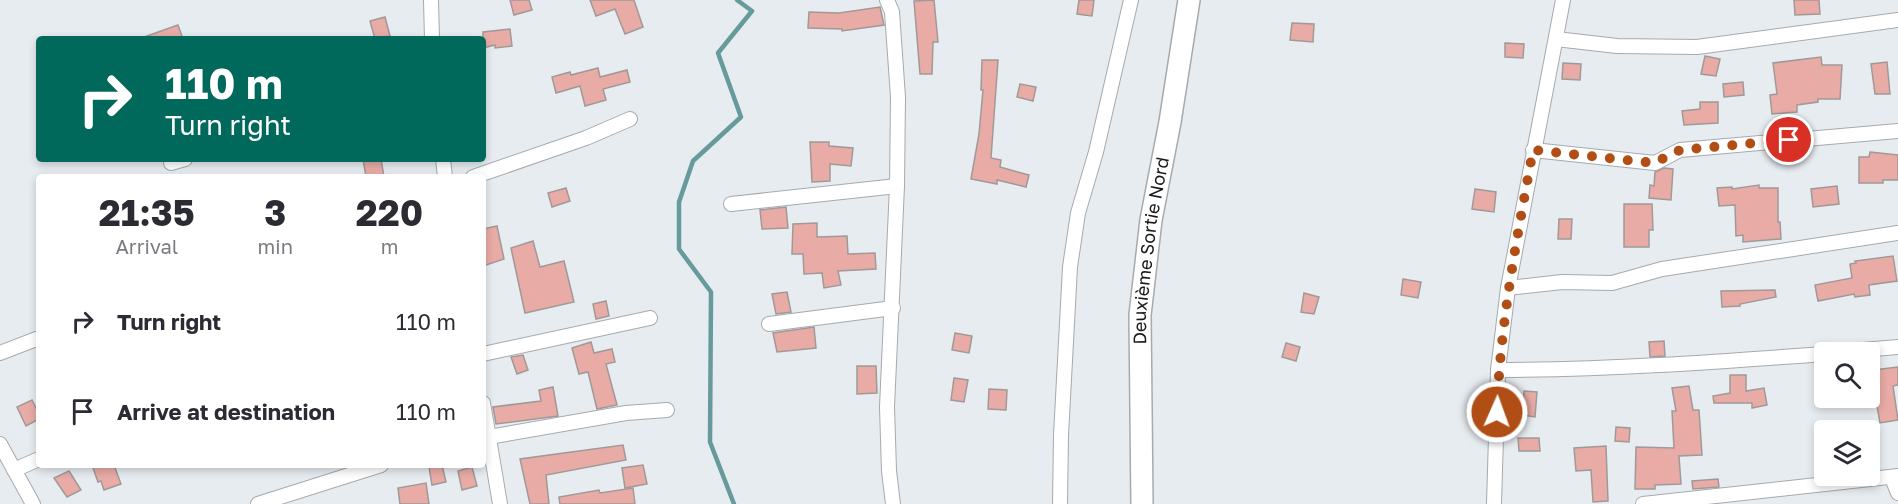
<!DOCTYPE html>
<html lang="en">
<head>
<meta charset="utf-8">
<style>
	:root { --surface:#fff; --page:#f2f2f3; --text:#2b2b33; --muted:#7c7c81 }
	body { margin:0; font-family:"Golos Text",sans-serif; background:var(--page); color:var(--text); height:100vh; display:flex; flex-direction:column; font-size:22px; white-space:nowrap }
	* { box-sizing:border-box; margin:0 }
	p { font-size:20px; color:var(--muted) }
	.icon { flex:none; width:33px; height:33px; fill:none; stroke:currentColor; stroke-width:2; stroke-linecap:round; stroke-linejoin:round }
	.map { position:relative; flex:1; overflow:hidden }
	.side { position:absolute; left:36px; top:174px; width:450px; height:294px; display:flex; flex-direction:column; background:var(--surface); border-radius:6px; box-shadow:0 3px 9px #0003 }
	.side>* { flex:none }
	.hud { position:absolute; left:36px; top:36px; width:450px; height:126px; border-radius:6px; box-shadow:0 3px 9px #0003; background:#00695c; color:#fff; overflow:hidden }
	.tools { position:absolute; left:1814px; top:342px; display:grid; gap:12px }
	.tools a { display:grid; place-items:center; width:66px; height:66px; border-radius:6px; background:var(--surface); box-shadow:0 3px 9px #0003; font-size:30px }
	.pin { position:absolute; display:grid; place-items:center; width:51px; height:51px; color:#fff; margin:-26px; border:3px solid #fff; border-radius:50%; box-shadow:0 2px 6px #0007 }
	.me { position:absolute; width:66px; margin:-33px; rotate:2deg; stroke-linejoin:round; filter:drop-shadow(0 0 4px #0008) }
	.turn { display:flex; align-items:center; gap:21px; height:126px; padding:0 30px; font-size:27px }
	.turn .icon { width:78px; height:78px; stroke-width:2.5 }
	.turn b { display:block; font-size:42px; line-height:51px }
	.eta { display:flex; justify-content:space-evenly; align-items:center; height:102px; text-align:center }
	.eta b { font-size:36px; font-weight:700; line-height:42px }
	ul { padding:0; list-style:none }
	li { display:flex; align-items:center; gap:18px; height:90px; padding:0 30px }
	li div { flex:1 }
	li b { display:block; font-size:22px }
	li em { font-style:normal }
	.map>svg:first-child { display:block }
	.lines { fill:none; stroke-linecap:round; stroke-linejoin:round }
	.stream { stroke:#679a9b; stroke-width:4.5 }
	.building { fill:#e9aba6; stroke:#a09998; stroke-width:1.5 }
	.minor-casing { stroke:#a6aaaf; stroke-width:16 }
	.primary-casing { stroke:#a6aaaf; stroke-width:24 }
	.minor { stroke:#fff; stroke-width:14 }
	.primary { stroke:#fff; stroke-width:21 }
	.route { stroke:#b14e15; stroke-width:10; stroke-dasharray:0 18 }
	.labels { text-anchor:middle; stroke-width:4.5; stroke-linejoin:round; paint-order:stroke }
	.street-label { font-size:18px; fill:#17191b; stroke:#fff }
</style>
</head>
<body>
<div class="map">
<svg width="1898" height="504" viewBox="0 0 1898 504">
	<rect width="100%" height="100%" fill="#e7ecf1"/>
	<g class="lines">
		<polyline class="stream" points="734,504 710,442 711,292 679,249 679,202 693,161 741,117 718,53 752,11 737,0"/>
	</g>
	<g class="building">
		<polygon points="510,0 529,0 532,10 514,15"/>
		<polygon points="590,0 634,0 643,27 625,34 615,9 596,16"/>
		<polygon points="934,0 938,42 933,42 932,74 920,74 914,1"/>
		<polygon points="1079,0 1094,0 1092,16 1077,14"/>
		<polygon points="1794,0 1819,0 1820,14 1795,15"/>
		<polygon points="880,7 884,25 842,31 842,29 808,28 809,12 839,13"/>
		<polygon points="385,17 390,36 375,39 370,21"/>
		<polygon points="1292,23 1314,24 1313,42 1290,40"/>
		<polygon points="178,25 183,39 144,39 144,37"/>
		<polygon points="510,29 512,46 495,48 495,45 483,48 483,32"/>
		<polygon points="1505,43 1524,44 1523,58 1505,57"/>
		<polygon points="1705,56 1720,59 1716,76 1701,74"/>
		<polygon points="1821,57 1822,65 1842,65 1840,99 1818,99 1818,102 1797,105 1797,112 1772,114 1770,95 1777,94 1773,63"/>
		<polygon points="982,60 998,60 991,158 1001,160 1000,167 1029,175 1026,187 997,180 997,184 971,179 979,134 983,90 981,90"/>
		<polygon points="1887,62 1890,94 1875,94 1871,64"/>
		<polygon points="1563,63 1581,64 1580,80 1562,79"/>
		<polygon points="598,68 600,77 627,70 630,82 603,89 606,100 585,106 580,86 556,93 552,77 570,72 571,75"/>
		<polygon points="1743,82 1744,95 1724,97 1723,84"/>
		<polygon points="1020,84 1036,87 1033,101 1017,97"/>
		<polygon points="1700,102 1718,102 1718,123 1684,125 1682,111 1700,109"/>
		<polygon points="810,142 829,142 829,146 853,148 851,166 830,164 830,181 812,182"/>
		<polygon points="1870,152 1898,155 1898,180 1883,180 1883,183 1859,183 1859,157 1869,157"/>
		<polygon points="363,159 381,159 384,177 366,177"/>
		<polygon points="1664,168 1673,169 1671,200 1649,198 1650,185 1654,186 1655,172"/>
		<polygon points="1759,185 1759,188 1778,188 1778,222 1780,222 1781,239 1743,242 1743,235 1736,236 1735,205 1719,206 1717,188 1732,187 1732,189"/>
		<polygon points="1837,186 1839,204 1813,207 1811,189"/>
		<polygon points="566,188 570,201 552,207 548,193"/>
		<polygon points="1475,189 1496,192 1494,212 1472,209"/>
		<polygon points="1624,204 1652,204 1653,230 1649,230 1649,247 1624,247"/>
		<polygon points="786,207 788,228 762,229 760,210"/>
		<polygon points="1559,219 1572,219 1571,239 1558,239"/>
		<polygon points="817,223 817,237 847,236 848,254 875,253 876,269 838,271 841,285 824,288 822,273 804,274 803,254 792,254 793,224"/>
		<polygon points="497,226 504,259 483,266 483,229"/>
		<polygon points="533,241 540,267 564,261 574,302 525,313 511,248"/>
		<polygon points="1893,256 1897,281 1869,285 1870,295 1855,297 1854,294 1818,301 1815,285 1852,278 1850,264 1856,263 1855,261"/>
		<polygon points="1403,279 1421,282 1418,298 1401,295"/>
		<polygon points="1775,290 1776,297 1740,304 1740,306 1722,307 1721,291"/>
		<polygon points="787,292 791,312 776,314 772,294"/>
		<polygon points="1304,293 1319,297 1314,314 1301,312"/>
		<polygon points="606,301 609,316 596,319 593,304"/>
		<polygon points="814,327 816,348 777,352 773,333"/>
		<polygon points="955,333 972,336 969,353 952,350"/>
		<polygon points="1664,341 1665,356 1650,357 1649,342"/>
		<polygon points="591,342 594,353 612,349 615,362 606,364 617,405 597,409 588,372 579,374 572,348"/>
		<polygon points="1286,343 1300,347 1296,361 1282,357"/>
		<polygon points="523,355 528,370 517,374 511,357"/>
		<polygon points="857,366 876,366 877,393 857,394"/>
		<polygon points="1898,367 1898,385 1893,386 1898,420 1880,423 1875,395 1877,394 1874,370"/>
		<polygon points="1730,375 1746,375 1746,391 1764,388 1767,405 1752,408 1752,403 1714,403 1713,396 1730,393"/>
		<polygon points="954,378 968,380 964,402 951,400"/>
		<polygon points="1689,386 1693,410 1699,410 1702,455 1679,456 1681,484 1655,485 1655,489 1635,489 1636,447 1674,448 1672,411 1676,411 1672,388"/>
		<polygon points="553,387 558,416 496,424 493,407 541,401 539,390"/>
		<polygon points="989,389 1007,390 1006,410 988,409"/>
		<polygon points="1524,391 1537,392 1535,417 1522,415"/>
		<polygon points="32,400 39,414 39,419 26,426 17,407"/>
		<polygon points="1616,427 1630,428 1629,442 1615,441"/>
		<polygon points="1518,438 1539,438 1540,451 1519,451"/>
		<polygon points="623,445 626,460 546,475 549,504 530,504 520,459"/>
		<polygon points="1606,446 1608,501 1593,502 1591,470 1576,471 1574,448"/>
		<polygon points="92,465 114,465 121,484 104,490 101,481 98,482"/>
		<polygon points="442,465 446,482 432,485 429,467"/>
		<polygon points="643,465 647,484 625,488 622,468"/>
		<polygon points="472,467 477,486 462,490 458,471"/>
		<polygon points="69,471 81,490 67,497 54,478"/>
		<polygon points="1718,479 1719,487 1693,489 1692,481"/>
		<polygon points="426,483 429,504 400,504 398,488"/>
		<polygon points="633,488 635,504 560,504 559,497 599,490 600,493"/>
	</g>
	<g class="lines">
		<defs>
			<g id="minor">
				<polyline points="431,0 432,39"/>
				<polyline points="887,0 892,12 898,97 897,186 887,407 889,471 893,504"/>
				<polyline points="1556,39 1617,46 1697,47 1898,20"/>
				<polyline points="1533,150 1655,163 1680,150 1898,131"/>
				<polyline points="443,159 445,177"/>
				<polyline points="171,163 185,159"/>
				<polyline points="473,177 586,138 630,119"/>
				<polyline points="731,204 897,186"/>
				<polyline points="1508,288 1562,282 1612,283 1662,269 1898,233"/>
				<polyline points="769,324 893,308"/>
				<polyline points="1839,352 1898,347"/>
				<polyline points="0,353 39,338"/>
				<polyline points="483,354 650,318"/>
				<path d="M1498,370C1607,370 1715,362 1824,354"/>
				<polyline points="483,403 500,504"/>
				<polyline points="483,438 626,413 667,410"/>
				<polyline points="0,444 33,504"/>
				<polyline points="14,470 39,459"/>
				<polyline points="1892,478 1898,493"/>
				<polyline points="258,504 381,465"/>
				<polyline points="1060,504 1061,435 1070,267 1078,213 1096,152 1131,0"/>
				<polyline points="1494,504 1498,370 1508,288 1563,0"/>
				<polyline points="1643,504 1898,476"/>
			</g>
			<g id="primary">
				<path id="s1" d="M1142,504L1140,315L1151,220L1170,122L1189,0"/>
			</g>
		</defs>
		<use href="#minor" class="minor-casing"/>
		<use href="#primary" class="primary-casing"/>
		<use href="#minor" class="minor"/>
		<use href="#primary" class="primary"/>
	</g>
	<g class="lines">
		<path class="route" d="M1497,412C1500,324 1517,238 1533,150L1654,163L1680,150L1789,140"/>
	</g>
	<g class="labels">
		<g class="street-label">
			<text dy="6" stroke="none"><textPath href="#s1" startOffset="254">Deuxième Sortie Nord</textPath></text>
		</g>
	</g>
</svg>
<div class="tools">
<a><svg class="icon" aria-label="search" viewBox="0 0 24 24"><circle cx="10" cy="10" r="6"/><path d="M15 15l6 6"/></svg></a>
<a><svg class="icon" aria-label="layers" viewBox="0 0 24 24"><path d="M12 4l9 5-9 5-9-5zM3 14l9 5 9-5"/></svg></a>
</div>
<div class="pin" style="left:1789px;top:140px;background:#d93025"><svg class="icon" aria-label="arrive" viewBox="0 0 24 24"><path d="M6 21V4h12l-3 4 3 4H6"/></svg></div>
<svg class="me" style="left:1497px;top:412px" viewBox="-20 -20 40 40"><circle r="17" fill="#b14e15" stroke="#fff" stroke-width="3"/><path d="M0-11L8 9 0 5-8 9z" fill="#fff"/></svg>
<div class="hud">
<div class="turn"><svg class="icon" aria-label="right" viewBox="0 0 24 24"><path d="M7 20v-9h11M14 6l5 5-5 5"/></svg><div><b>110 m</b>Turn right</div></div>
</div>
<section class="side">
<div class="eta">
<div><b>21:35</b><p>Arrival</p></div>
<div><b>3</b><p>min</p></div>
<div><b>220</b><p>m</p></div>
</div>
<ul>
<li><svg class="icon" aria-label="right" viewBox="0 0 24 24"><path d="M7 20v-9h11M14 6l5 5-5 5"/></svg><div><b>Turn right</b></div><em>110 m</em></li>
<li><svg class="icon" aria-label="arrive" viewBox="0 0 24 24"><path d="M6 21V4h12l-3 4 3 4H6"/></svg><div><b>Arrive at destination</b></div><em>110 m</em></li>
</ul>
</section>
</div>
</body>
</html>
